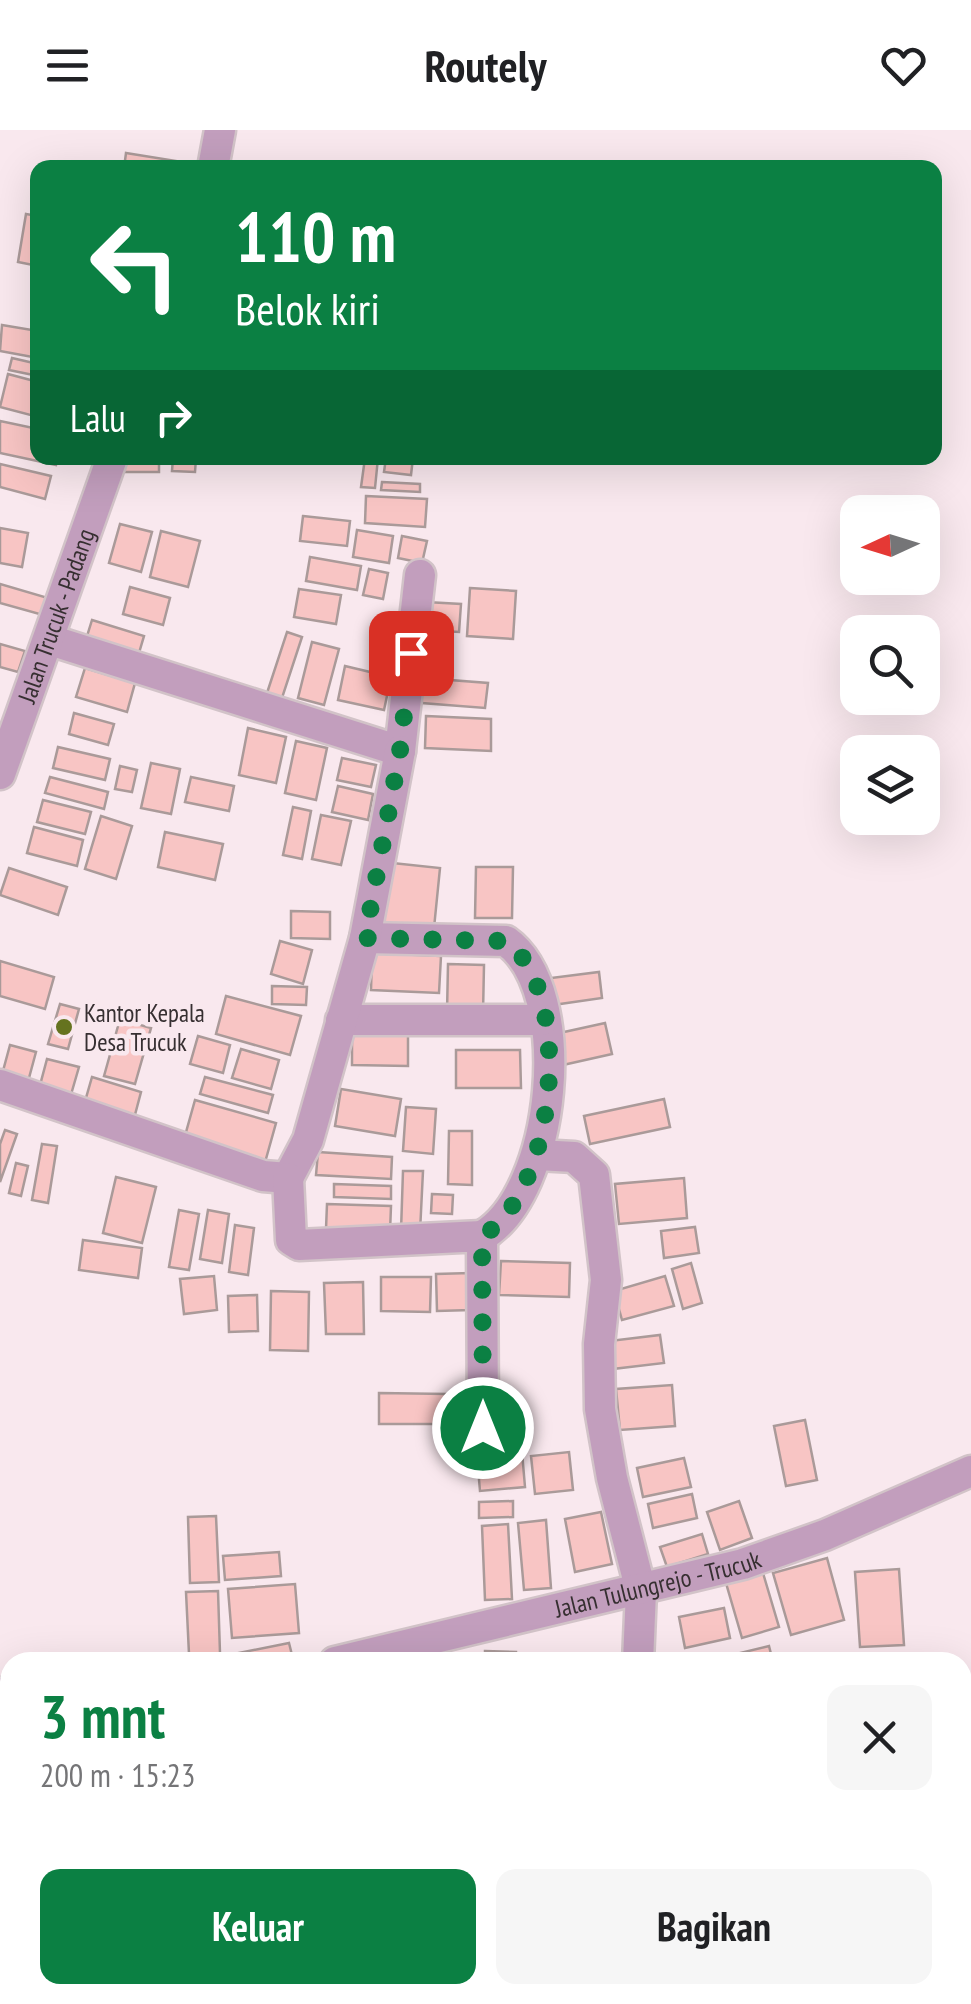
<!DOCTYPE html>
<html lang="id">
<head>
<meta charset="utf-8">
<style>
	:root { --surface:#fff; --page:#f6f6f6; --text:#202124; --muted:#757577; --accent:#0b8043 }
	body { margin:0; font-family:"PT Sans Narrow",sans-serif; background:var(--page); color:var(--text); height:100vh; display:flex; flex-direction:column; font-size:38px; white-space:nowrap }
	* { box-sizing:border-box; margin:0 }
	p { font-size:32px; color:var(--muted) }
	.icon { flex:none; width:55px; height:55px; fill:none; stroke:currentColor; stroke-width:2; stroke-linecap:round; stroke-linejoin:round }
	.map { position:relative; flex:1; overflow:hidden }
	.drawer { position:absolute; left:0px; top:1522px; width:972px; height:352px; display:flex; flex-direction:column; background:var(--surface); border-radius:30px 30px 0 0; box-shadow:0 10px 40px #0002 }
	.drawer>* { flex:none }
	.hud { position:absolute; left:30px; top:30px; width:912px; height:305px; border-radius:20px; box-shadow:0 10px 40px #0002; background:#0b8043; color:#fff; overflow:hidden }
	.needle { width:65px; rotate:266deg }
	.controls { position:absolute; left:840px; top:365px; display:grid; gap:20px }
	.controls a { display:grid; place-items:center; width:100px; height:100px; border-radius:20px; background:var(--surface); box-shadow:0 10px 40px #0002; font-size:50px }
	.pin { position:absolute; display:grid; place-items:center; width:85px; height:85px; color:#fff; margin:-42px; border-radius:20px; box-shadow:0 5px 15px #0006 }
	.me { position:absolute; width:110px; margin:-55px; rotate:0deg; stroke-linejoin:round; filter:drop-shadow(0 0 8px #0008) }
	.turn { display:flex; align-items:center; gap:35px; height:210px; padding:0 40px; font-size:45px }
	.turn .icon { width:130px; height:130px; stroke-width:2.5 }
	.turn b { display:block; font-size:70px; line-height:85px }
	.then { display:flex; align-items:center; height:95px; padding:0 40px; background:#0003; gap:20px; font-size:38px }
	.round { display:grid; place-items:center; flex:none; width:105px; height:105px; border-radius:20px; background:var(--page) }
	.overview { display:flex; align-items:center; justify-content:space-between; height:170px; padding:0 40px }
	h1 { font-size:60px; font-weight:700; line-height:75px; color:var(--accent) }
	.action { display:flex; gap:20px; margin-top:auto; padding:20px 40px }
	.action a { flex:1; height:115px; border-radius:20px; background:var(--accent); color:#fff; font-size:40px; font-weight:700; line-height:115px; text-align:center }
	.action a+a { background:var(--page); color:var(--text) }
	header { display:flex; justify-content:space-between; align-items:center; height:130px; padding:0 40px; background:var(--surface); font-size:45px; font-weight:700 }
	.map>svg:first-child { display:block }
	.building { fill:#f8c5c4; stroke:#aa9a99; stroke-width:2.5 }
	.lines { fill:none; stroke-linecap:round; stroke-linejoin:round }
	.minor-casing { stroke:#d2c3c8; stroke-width:35 }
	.minor { stroke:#c29ebd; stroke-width:30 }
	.route { stroke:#0b8043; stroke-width:18; stroke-dasharray:0 32.4 }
	.poi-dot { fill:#65731f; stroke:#f9e8ee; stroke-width:4 }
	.labels { text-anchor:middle; stroke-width:9; stroke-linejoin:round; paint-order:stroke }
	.street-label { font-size:25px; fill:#362f31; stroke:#f9e8ee }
	.poi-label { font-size:25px; fill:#362f31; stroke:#f9e8ee; text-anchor:start }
</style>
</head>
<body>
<header><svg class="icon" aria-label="menu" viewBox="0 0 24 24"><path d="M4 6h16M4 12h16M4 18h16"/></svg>Routely<svg class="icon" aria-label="heart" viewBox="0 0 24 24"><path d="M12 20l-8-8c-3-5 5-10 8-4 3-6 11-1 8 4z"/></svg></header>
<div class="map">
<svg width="971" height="1874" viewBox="0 0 971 1874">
	<rect width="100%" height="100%" fill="#f9e8ee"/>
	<g class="building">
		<polygon points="126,23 176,31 175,38 124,38"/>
		<polygon points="26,84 38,86 38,136 18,132"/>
		<polygon points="2,195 38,201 38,228 0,221"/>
		<polygon points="12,228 38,234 38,246 9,240"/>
		<polygon points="8,244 38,252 38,287 0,277"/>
		<polygon points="0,291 38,299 38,328 58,328 56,335 0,323"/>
		<rect x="123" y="328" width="36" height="14"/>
		<polygon points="173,328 196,328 195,342 172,341"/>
		<polygon points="365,328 378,328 375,358 361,357"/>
		<polygon points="386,328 413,328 411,345 384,342"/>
		<polygon points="0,334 51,346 45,369 0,357"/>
		<polygon points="382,352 420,354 420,362 381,360"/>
		<polygon points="366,366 427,369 425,397 365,393"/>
		<polygon points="303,386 350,391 347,416 300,411"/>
		<polygon points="120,394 152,402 141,442 109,433"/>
		<polygon points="0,398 28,403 22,437 0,433"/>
		<polygon points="357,400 393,406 389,433 353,427"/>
		<polygon points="161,401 200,411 188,457 150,447"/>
		<polygon points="402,406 427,411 422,433 398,428"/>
		<polygon points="310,427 361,436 357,460 306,451"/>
		<polygon points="369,439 388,443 383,469 363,465"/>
		<polygon points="0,454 48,468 43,485 0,473"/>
		<polygon points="130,457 170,468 163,495 123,484"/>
		<polygon points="470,458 516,461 513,509 467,506"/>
		<polygon points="299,459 341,465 336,494 294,487"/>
		<polygon points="426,472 461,474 459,502 424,500"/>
		<polygon points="92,490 144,506 136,533 84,516"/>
		<polygon points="287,502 302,507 282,568 267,563"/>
		<polygon points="312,512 339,519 324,575 298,568"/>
		<polygon points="0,514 25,521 18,542 0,537"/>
		<polygon points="345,536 391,547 384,580 338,570"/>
		<polygon points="85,538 135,553 127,582 76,567"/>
		<polygon points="411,547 488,553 485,578 409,572"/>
		<polygon points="74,583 114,594 108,615 69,604"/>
		<polygon points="426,586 491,589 491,621 425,618"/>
		<polygon points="248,598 286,607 276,653 239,645"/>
		<polygon points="296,611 327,618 316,670 285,663"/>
		<polygon points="58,617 110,629 105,650 53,638"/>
		<polygon points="342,628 376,635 371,657 337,650"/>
		<polygon points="151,633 180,639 171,684 141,678"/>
		<polygon points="120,636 137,640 132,662 115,659"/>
		<polygon points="50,647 108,662 104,679 45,663"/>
		<polygon points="191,647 234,656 229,681 185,672"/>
		<polygon points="338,656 373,664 368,690 332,682"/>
		<polygon points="43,670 91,682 85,704 37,692"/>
		<polygon points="293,677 311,681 302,729 283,725"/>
		<polygon points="321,685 351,691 341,735 312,729"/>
		<polygon points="101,686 132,696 116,749 85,739"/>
		<polygon points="34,697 83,710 77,736 27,723"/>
		<polygon points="165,702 223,714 215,750 158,737"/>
		<polygon points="383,732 440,738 434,798 377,793"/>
		<polygon points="476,737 513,737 512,788 475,788"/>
		<polygon points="9,738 67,757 58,785 0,765"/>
		<polygon points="291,781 330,782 330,809 291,808"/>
		<polygon points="280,811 312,820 303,854 271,844"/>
		<polygon points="372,823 441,826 439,863 371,860"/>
		<polygon points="0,831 54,847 45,879 0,866"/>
		<polygon points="448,834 484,835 483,884 447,883"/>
		<polygon points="599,842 602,868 546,876 543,849"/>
		<polygon points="272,856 307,857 306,875 272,874"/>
		<polygon points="226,866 301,886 290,925 216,904"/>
		<polygon points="60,874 79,879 68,919 48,914"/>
		<polygon points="120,889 151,898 135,954 104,946"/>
		<polygon points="605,893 612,924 563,935 555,904"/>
		<polygon points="352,902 408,902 408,936 352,935"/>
		<polygon points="198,906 230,915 223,943 190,934"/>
		<polygon points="10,915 36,922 26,959 0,952"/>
		<polygon points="241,919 279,930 271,959 232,948"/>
		<polygon points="456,920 520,920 521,958 456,958"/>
		<polygon points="47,929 79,937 70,968 39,959"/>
		<polygon points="92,947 141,962 132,996 82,982"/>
		<polygon points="205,947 273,965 268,983 200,964"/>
		<polygon points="341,959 401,969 395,1006 335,996"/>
		<polygon points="664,969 670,997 590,1014 584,986"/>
		<polygon points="195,970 276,993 264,1036 183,1013"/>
		<polygon points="406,977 436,979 433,1024 403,1021"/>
		<polygon points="5,1000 17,1004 0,1052 0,1014"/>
		<polygon points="449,1001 472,1001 472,1055 448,1054"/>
		<polygon points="42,1014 57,1016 48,1073 32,1070"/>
		<polygon points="318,1022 392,1027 391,1049 316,1045"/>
		<polygon points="16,1033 28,1036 21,1066 9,1063"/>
		<polygon points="403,1041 423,1041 420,1102 401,1101"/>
		<polygon points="116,1047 156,1057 142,1113 103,1103"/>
		<polygon points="684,1048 687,1088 619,1094 615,1054"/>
		<polygon points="334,1054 391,1056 391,1069 334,1067"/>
		<polygon points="432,1064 453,1065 452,1084 431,1083"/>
		<polygon points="327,1074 391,1076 390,1102 326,1099"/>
		<polygon points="179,1080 199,1084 189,1140 169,1137"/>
		<polygon points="208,1080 229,1084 222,1133 200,1129"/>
		<polygon points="235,1095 254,1098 248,1145 229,1142"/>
		<polygon points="695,1097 699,1123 664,1128 661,1101"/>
		<polygon points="83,1110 142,1118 138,1148 79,1140"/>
		<polygon points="501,1131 570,1133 569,1167 499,1165"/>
		<polygon points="691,1133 702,1173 683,1179 672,1139"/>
		<polygon points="470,1143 471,1180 437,1181 436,1144"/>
		<polygon points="214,1146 217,1180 184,1184 180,1149"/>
		<polygon points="665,1146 674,1176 622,1190 614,1161"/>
		<polygon points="381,1147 431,1147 430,1182 381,1181"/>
		<polygon points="363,1152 364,1204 326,1204 324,1153"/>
		<polygon points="271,1161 309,1162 308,1221 270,1220"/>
		<polygon points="257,1165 258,1201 229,1202 228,1166"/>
		<polygon points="660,1205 664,1233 604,1240 601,1212"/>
		<polygon points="672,1255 675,1296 620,1300 616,1259"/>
		<polygon points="379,1263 447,1264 447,1294 379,1294"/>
		<polygon points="805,1290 817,1350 786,1356 774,1296"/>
		<polygon points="522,1322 525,1357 480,1361 477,1326"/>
		<polygon points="569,1322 573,1360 535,1364 531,1326"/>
		<polygon points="684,1328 691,1357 643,1367 637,1338"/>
		<polygon points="692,1364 697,1388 653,1398 648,1374"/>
		<polygon points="513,1371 513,1387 479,1388 479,1372"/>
		<polygon points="739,1371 752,1408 720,1420 707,1382"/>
		<polygon points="601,1382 612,1434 575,1442 565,1389"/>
		<polygon points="216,1386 219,1452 190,1453 188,1387"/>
		<polygon points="546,1390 551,1458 524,1460 518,1393"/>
		<polygon points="508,1394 512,1469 485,1470 482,1396"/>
		<polygon points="702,1404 708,1424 667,1437 660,1417"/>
		<polygon points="279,1422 281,1446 225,1450 223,1426"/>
		<polygon points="827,1428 844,1490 791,1505 773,1443"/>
		<polygon points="899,1439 904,1515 860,1517 855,1442"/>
		<polygon points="763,1443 779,1497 742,1508 726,1453"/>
		<polygon points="295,1454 299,1503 232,1508 228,1459"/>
		<polygon points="218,1461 220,1523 189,1524 186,1462"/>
		<polygon points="724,1478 730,1508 685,1518 679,1487"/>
		<polygon points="289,1513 293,1529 231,1532 229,1525"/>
		<polygon points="769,1516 773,1532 703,1532"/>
		<polygon points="485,1521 516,1522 516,1532 485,1532"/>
		<polygon points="589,1524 590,1532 550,1532 549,1527"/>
		<polygon points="353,1865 383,1865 380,1874 350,1874"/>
		<polygon points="395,1865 437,1865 435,1874 393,1874"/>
		<polygon points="452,1865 461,1865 491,1874 450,1874"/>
	</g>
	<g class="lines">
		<defs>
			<g id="minor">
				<polyline points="213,38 220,0"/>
				<polyline points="50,510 400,621 420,445"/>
				<path id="s1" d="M0,644L112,328"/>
				<path d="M365,808L506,811C576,861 556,1064 482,1106"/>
				<polyline points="341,890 543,890"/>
				<polyline points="0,955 263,1046 288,1048 308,1010 365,808 400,621"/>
				<polyline points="538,1025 574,1027 594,1045 606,1150 599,1214 600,1279 612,1348 641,1461 638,1532"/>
				<polyline points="288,1048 291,1110 299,1115 482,1106 483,1298"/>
				<path id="s2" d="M335,1532L743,1434L825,1405L971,1341"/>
				<polyline points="0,1563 10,1564"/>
				<polyline points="644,1865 696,1874"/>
				<polyline points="732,1874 733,1865"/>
			</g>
		</defs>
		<use href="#minor" class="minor-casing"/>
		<use href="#minor" class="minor"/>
	</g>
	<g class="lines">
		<path class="route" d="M411,523L400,621L365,808L506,811C576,861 556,1063 482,1106L483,1298"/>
	</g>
	<circle class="poi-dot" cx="64" cy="897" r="10"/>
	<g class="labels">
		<g class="street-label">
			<text dy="9" stroke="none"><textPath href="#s1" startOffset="168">Jalan Trucuk - Padang</textPath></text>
			<text dy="9" stroke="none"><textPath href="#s2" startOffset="332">Jalan Tulungrejo - Trucuk</textPath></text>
		</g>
		<g class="poi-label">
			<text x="84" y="892">Kantor Kepala<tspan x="84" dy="29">Desa Trucuk</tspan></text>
		</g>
	</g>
</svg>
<div class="controls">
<a><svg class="needle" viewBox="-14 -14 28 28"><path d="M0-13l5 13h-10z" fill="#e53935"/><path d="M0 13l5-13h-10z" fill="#757577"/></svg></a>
<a><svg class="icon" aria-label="search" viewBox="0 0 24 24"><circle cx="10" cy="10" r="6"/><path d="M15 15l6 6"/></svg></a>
<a><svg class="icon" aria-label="layers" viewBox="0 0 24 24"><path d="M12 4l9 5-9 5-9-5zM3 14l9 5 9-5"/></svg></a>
</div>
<div class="pin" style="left:411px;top:523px;background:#d93025"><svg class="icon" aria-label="arrive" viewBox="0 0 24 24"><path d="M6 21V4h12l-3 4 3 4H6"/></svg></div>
<svg class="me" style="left:483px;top:1298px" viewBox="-20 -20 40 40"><circle r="17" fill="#0b8043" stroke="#fff" stroke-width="3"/><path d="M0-11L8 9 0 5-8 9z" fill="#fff"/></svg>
<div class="hud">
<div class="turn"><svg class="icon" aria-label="left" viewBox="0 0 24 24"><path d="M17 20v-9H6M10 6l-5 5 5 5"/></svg><div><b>110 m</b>Belok kiri</div></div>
<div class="then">Lalu<svg class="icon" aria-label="right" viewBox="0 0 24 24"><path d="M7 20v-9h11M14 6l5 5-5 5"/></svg></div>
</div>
<section class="drawer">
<div class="overview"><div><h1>3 mnt</h1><p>200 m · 15:23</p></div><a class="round"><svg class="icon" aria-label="close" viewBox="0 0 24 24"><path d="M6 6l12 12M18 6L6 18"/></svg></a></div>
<div class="action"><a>Keluar</a><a>Bagikan</a></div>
</section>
</div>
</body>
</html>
